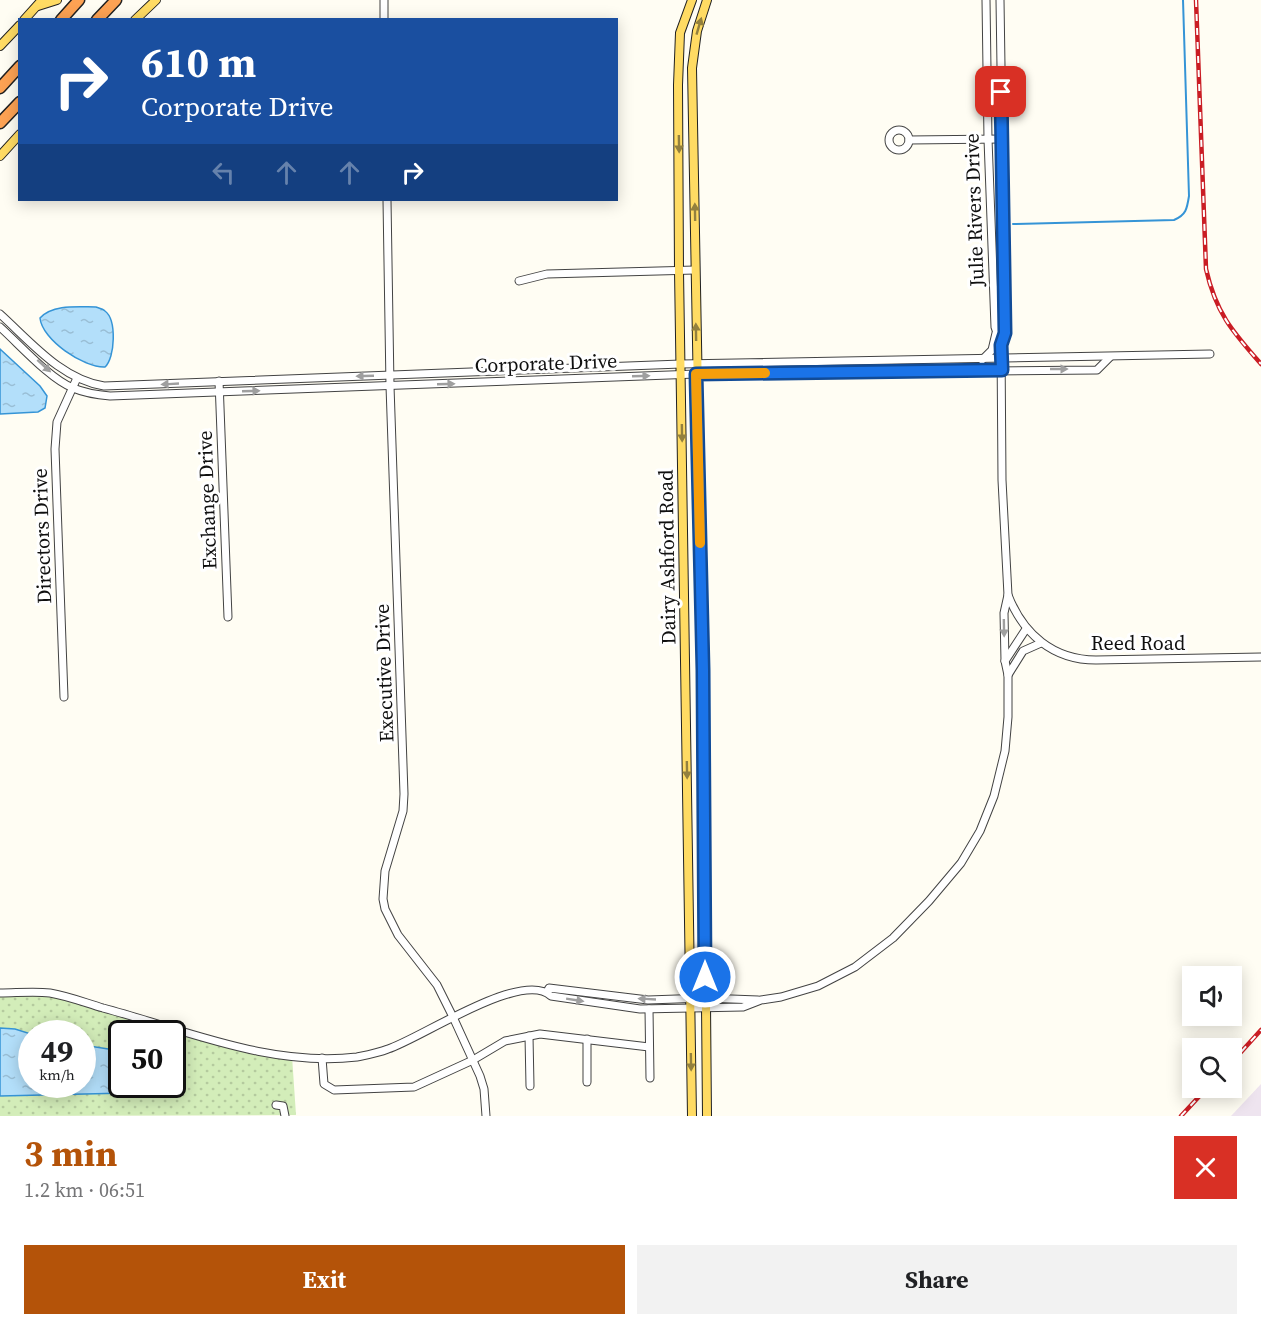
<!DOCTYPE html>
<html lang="en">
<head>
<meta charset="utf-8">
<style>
	:root { --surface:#fff; --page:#f2f2f2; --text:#202124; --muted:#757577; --accent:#b45309 }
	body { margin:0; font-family:"Source Serif 4",serif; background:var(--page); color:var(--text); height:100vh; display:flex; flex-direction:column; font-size:22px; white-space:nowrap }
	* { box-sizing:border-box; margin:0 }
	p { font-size:20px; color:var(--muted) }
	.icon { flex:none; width:33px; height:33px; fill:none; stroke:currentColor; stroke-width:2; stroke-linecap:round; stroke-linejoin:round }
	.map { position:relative; height:1116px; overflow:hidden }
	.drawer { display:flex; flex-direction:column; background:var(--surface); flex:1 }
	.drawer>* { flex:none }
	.guide { position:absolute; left:18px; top:18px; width:600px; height:183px; border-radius:0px; box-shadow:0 3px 15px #0003; background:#1a4fa0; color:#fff; overflow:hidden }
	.controls { position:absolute; left:1182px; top:966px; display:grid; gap:12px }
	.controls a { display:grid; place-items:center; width:60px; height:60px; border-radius:0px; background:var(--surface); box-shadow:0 3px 15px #0003; font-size:30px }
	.speed { position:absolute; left:18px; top:1020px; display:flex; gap:12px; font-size:30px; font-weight:700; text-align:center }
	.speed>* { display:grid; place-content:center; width:78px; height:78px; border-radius:50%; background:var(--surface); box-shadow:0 3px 15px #0003; line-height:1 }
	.speed small { font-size:15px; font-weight:400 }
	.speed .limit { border:3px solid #111; border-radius:9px; background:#fff; color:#111 }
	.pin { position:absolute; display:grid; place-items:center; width:51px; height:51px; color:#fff; margin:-26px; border-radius:12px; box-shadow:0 3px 9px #0006 }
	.me { position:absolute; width:66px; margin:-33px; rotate:0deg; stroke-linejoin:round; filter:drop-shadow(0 0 4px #0008) }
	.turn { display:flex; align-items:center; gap:21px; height:126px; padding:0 24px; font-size:27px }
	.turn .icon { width:78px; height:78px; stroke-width:2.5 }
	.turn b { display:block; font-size:42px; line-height:51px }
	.lanes { display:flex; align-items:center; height:57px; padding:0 24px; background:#0003; justify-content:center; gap:30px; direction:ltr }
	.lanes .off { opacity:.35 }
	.round { display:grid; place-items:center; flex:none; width:63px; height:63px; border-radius:0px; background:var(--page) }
	.summary { display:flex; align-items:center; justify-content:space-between; height:102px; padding:0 24px }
	h1 { font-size:36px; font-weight:700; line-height:45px; color:var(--accent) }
	.primary-button { display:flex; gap:12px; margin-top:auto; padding:12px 24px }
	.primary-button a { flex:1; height:69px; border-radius:0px; background:var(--accent); color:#fff; font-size:24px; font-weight:700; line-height:69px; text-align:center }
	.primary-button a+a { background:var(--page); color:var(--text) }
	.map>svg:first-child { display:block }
	.industrial { fill:#eee4ef }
	.park { fill:url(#park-dots); fill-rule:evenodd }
	.water { fill:url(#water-ripples); stroke:#3594d6; stroke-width:1.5 }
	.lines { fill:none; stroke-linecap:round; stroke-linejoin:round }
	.stream { stroke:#3594d6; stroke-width:2 }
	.minor-casing { stroke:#434343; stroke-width:9 }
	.major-casing { stroke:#212121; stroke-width:10 }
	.highway-casing { stroke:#212121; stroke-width:13 }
	.minor { stroke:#fff; stroke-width:7 }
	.major { stroke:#ffdb63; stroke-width:8 }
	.highway { stroke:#fda253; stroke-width:10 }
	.rail-casing { stroke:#ca1d24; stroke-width:4.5 }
	.rail { stroke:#fff; stroke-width:2; stroke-dasharray:7; stroke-linecap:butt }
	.oneway { fill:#93803e }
	.oneway2 { fill:#9f9f9f }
	.route-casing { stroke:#114b97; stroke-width:15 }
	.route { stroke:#1a73e8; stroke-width:10 }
	.slow { stroke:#f59e0b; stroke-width:10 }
	.labels { text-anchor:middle; stroke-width:6; stroke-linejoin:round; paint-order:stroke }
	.street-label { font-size:20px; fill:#101010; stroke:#fff }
</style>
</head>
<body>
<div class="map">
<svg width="1261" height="1116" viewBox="0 0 1261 1116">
	<defs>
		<pattern id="park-dots" width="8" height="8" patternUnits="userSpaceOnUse" patternTransform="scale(1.5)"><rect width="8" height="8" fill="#d3edb9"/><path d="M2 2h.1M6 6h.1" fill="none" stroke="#b4ca9e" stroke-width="1.8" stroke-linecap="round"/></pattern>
		<pattern id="water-ripples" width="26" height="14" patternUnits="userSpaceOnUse" patternTransform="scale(1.5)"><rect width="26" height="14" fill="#b3dffa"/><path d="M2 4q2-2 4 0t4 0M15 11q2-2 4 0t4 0" fill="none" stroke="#99bed5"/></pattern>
	</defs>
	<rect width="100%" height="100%" fill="#fffdf3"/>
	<polygon class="industrial" points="1261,1084 1261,1116 1231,1116"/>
	<path class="park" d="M0,993H50L223,1042L292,1056L296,1115L0,1116ZM32,1034H82V1084H32ZM122,1034H172V1084H122Z"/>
	<g class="water">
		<path d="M96,307C99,308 103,309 105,311C117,320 115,358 105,367C84,368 42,340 40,318C53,304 78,307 96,307Z"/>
		<polygon points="0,349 40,386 47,396 45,408 38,412 0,414"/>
		<polygon points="0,1028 15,1029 31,1034 32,1084 82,1084 83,1045 121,1051 122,1084 171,1085 169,1092 0,1096"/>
	</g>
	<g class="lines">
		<path class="stream" d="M1013,224L1174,220C1186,215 1187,209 1189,196L1183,0"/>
		<defs>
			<g id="minor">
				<polyline points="384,0 384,20"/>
				<polyline points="986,0 988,139 995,327 1001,345"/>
				<circle cx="899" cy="140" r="10"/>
				<polyline points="909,140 1002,139"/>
				<polyline points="387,200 390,386 404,794 403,811 385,871 383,899 385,909 398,935 437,985 453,1017 480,1076 484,1089 486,1116"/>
				<polyline points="519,281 547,274 695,270"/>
				<path d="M0,314C31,342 61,379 104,386L681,364L1210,354"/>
				<path d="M0,327C20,345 50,379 73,388C85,393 98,395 110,396L696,374L1097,370L1110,357"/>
				<polyline points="982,360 992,350 996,333"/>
				<polyline points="219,381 228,617"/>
				<path d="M1008,595C1023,634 1053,660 1096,660L1261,657"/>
				<polyline points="1005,661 1026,629"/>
				<polyline points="1008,675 1023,651 1041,643"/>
				<polyline points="64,697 55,449 57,422 77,378"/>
				<polyline points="547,992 549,988 648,1000 705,998 758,1000"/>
				<path d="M0,993C16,993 34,991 50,993C68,996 86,1003 103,1008C186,1030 269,1067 357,1057C367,1055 378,1053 388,1049C420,1039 522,969 551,996L640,1009L743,1007L761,1000L781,997L818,986L855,967L893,938L929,901L961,863L980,831L994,796L1005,751L1008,717V675L1005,661L1004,613L1008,595L1002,480L1001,345L1005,333L1000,0"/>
				<polyline points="649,1009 650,1078"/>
				<polyline points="529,1036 530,1086"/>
				<polyline points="587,1039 587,1082"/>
				<polyline points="322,1058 324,1084 334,1090 414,1087 473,1060 505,1041 540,1034 649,1047"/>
				<polyline points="276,1105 283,1106 285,1116"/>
			</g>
			<g id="major">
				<polyline points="707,0 697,31 692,68 703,670 707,1116"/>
				<polyline points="38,6 57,0"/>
				<polyline points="24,20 42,0"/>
				<polyline points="135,20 156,0"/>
				<polyline points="0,46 20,25"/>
				<polyline points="0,156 20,134"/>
				<polyline points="692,1116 679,271 678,85 680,33 692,0"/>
			</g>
			<g id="highway">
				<polyline points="61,20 79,0"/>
				<polyline points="97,20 116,0"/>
				<polyline points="0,88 20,66"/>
				<polyline points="0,123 20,102"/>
			</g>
		</defs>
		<use href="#minor" class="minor-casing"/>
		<use href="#major" class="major-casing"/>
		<use href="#highway" class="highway-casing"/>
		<use href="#minor" class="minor"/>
		<use href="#major" class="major"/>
		<use href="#highway" class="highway"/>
		<defs>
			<g id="rail">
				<path d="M1196,0L1206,269C1216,313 1232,331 1261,364"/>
				<polyline points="1232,1062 1261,1030"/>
				<polyline points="1181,1116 1207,1088"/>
			</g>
		</defs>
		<use href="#rail" class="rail-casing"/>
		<use href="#rail" class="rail"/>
	</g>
	<defs><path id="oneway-solid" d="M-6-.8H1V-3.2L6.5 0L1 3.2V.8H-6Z" transform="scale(1.5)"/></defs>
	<g class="oneway">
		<use href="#oneway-solid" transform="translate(699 26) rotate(-74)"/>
		<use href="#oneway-solid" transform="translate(679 144) rotate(89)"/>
		<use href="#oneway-solid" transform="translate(695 212) rotate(-91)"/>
		<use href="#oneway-solid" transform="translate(696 332) rotate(-91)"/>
		<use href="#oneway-solid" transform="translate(682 433) rotate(89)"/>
		<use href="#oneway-solid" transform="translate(687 770) rotate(89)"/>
		<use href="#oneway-solid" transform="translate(691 1062) rotate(89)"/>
	</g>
	<g class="oneway2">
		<use href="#oneway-solid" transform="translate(44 366) rotate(42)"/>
		<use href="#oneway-solid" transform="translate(1059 369)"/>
		<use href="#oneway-solid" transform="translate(365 376) rotate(178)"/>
		<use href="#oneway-solid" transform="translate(641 376) rotate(-2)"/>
		<use href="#oneway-solid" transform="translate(170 384) rotate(177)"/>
		<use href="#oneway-solid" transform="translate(446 384) rotate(-2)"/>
		<use href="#oneway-solid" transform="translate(251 391) rotate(-2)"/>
		<use href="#oneway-solid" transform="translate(1004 628) rotate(89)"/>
		<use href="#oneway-solid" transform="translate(647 999) rotate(-177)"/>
		<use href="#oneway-solid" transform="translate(575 1000) rotate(9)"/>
	</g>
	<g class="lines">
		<defs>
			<polyline id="route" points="705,977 703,670 696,374 1002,370 1001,345 1005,333 1001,92"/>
		</defs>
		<use href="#route" class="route-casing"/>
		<use href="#route" class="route"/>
		<polyline class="slow" points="700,543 696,374 765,373"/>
	</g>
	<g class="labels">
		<g class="street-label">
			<text transform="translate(974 210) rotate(-92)" y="7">Julie Rivers Drive</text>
			<text transform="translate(546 363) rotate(-2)" y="7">Corporate Drive</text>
			<text transform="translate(207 500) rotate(-92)" y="7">Exchange Drive</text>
			<text transform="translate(42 536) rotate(-92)" y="7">Directors Drive</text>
			<text transform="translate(667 557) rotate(-91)" y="7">Dairy Ashford Road</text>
			<text x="1138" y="650">Reed Road</text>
			<text transform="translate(384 673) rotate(-92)" y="7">Executive Drive</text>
		</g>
	</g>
</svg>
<div class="controls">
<a><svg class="icon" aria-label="sound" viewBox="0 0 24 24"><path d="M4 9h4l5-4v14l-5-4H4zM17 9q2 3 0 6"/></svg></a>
<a><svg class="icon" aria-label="search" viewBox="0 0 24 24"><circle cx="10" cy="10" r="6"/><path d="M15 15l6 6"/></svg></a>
</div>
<div class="speed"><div>49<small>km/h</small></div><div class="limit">50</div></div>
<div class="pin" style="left:1001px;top:92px;background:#d93025"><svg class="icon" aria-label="arrive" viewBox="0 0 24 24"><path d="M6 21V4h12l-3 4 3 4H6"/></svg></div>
<svg class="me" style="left:705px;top:977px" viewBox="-20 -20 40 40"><circle r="17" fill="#1a73e8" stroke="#fff" stroke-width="3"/><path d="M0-11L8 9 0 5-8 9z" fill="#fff"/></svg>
<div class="guide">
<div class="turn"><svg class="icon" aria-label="right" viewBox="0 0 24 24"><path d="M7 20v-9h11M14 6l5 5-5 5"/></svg><div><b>610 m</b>Corporate Drive</div></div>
<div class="lanes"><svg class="icon off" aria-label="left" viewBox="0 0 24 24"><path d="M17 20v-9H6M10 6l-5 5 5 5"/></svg><svg class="icon off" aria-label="ahead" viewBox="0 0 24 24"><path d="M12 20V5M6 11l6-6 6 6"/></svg><svg class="icon off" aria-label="ahead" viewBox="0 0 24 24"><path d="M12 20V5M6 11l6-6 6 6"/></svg><svg class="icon" aria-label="right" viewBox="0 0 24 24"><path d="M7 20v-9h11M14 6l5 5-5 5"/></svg></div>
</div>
</div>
<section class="drawer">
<div class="summary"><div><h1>3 min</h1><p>1.2 km · 06:51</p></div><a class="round" style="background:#d93025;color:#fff"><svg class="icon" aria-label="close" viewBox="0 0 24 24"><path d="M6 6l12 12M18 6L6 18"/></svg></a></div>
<div class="primary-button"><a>Exit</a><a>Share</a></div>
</section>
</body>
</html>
